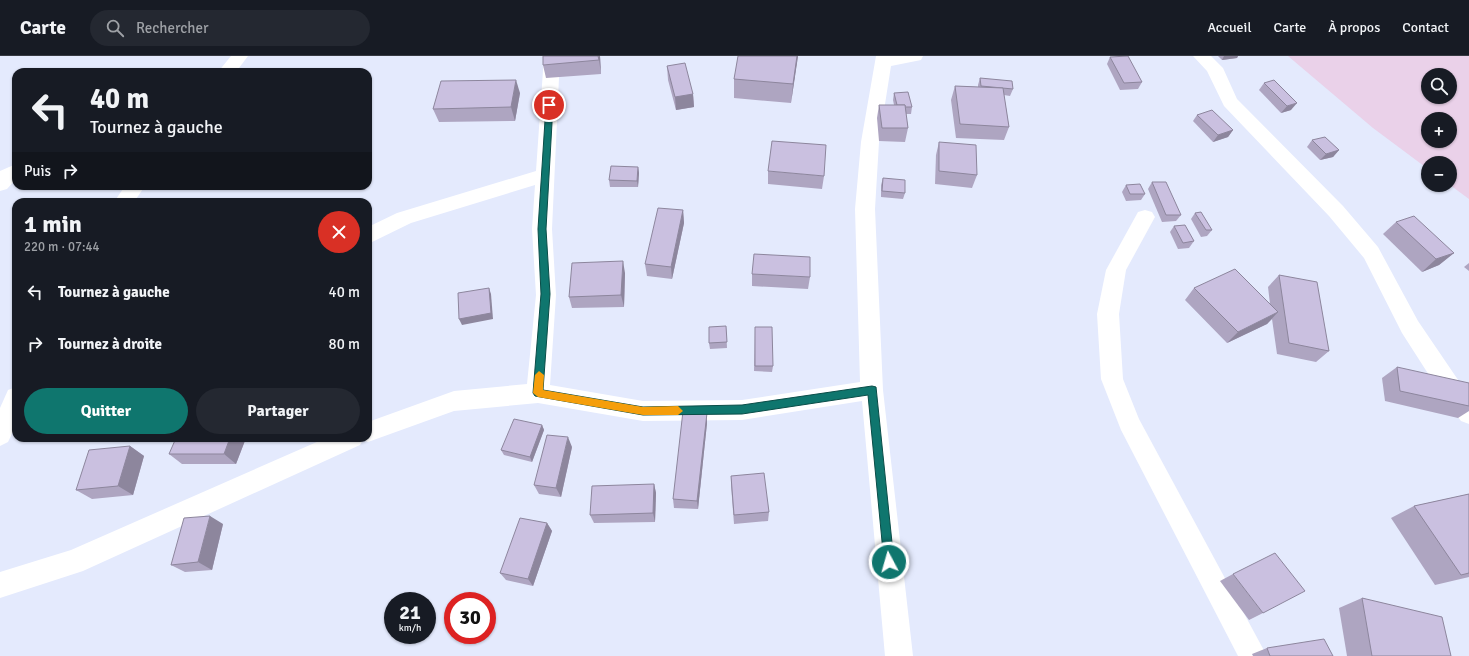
<!DOCTYPE html>
<html lang="fr">
<head>
<meta charset="utf-8">
<style>
	:root { --surface:#171b24; --page:#242831; --text:#f1f3f6; --muted:#9ea1a6; --line:#363941; --accent:#0f766e }
	body { margin:0; font-family:Signika,sans-serif; background:var(--page); color:var(--text); height:100vh; display:flex; flex-direction:column; font-size:15px; white-space:nowrap }
	* { box-sizing:border-box; margin:0 }
	p { font-size:13px; color:var(--muted) }
	.icon { flex:none; width:22px; height:22px; fill:none; stroke:currentColor; stroke-width:2; stroke-linecap:round; stroke-linejoin:round }
	.map { position:relative; flex:1; overflow:hidden }
	.sheet { position:absolute; left:12px; top:142px; width:360px; height:244px; display:flex; flex-direction:column; background:var(--surface); border-radius:12px; box-shadow:0 1px 3px #0004 }
	.sheet>* { flex:none }
	.banner { position:absolute; left:12px; top:12px; width:360px; height:122px; border-radius:12px; box-shadow:0 1px 3px #0004; background:#171b24; color:var(--text); overflow:hidden }
	.buttons { position:absolute; left:1421px; top:12px; display:grid; gap:8px }
	.buttons a { display:grid; place-items:center; width:36px; height:36px; border-radius:50%; background:var(--surface); box-shadow:0 1px 3px #0004; font-size:20px }
	.speed { position:absolute; left:384px; top:536px; display:flex; gap:8px; font-size:20px; font-weight:700; text-align:center }
	.speed>* { display:grid; place-content:center; width:52px; height:52px; border-radius:50%; background:var(--surface); box-shadow:0 1px 3px #0004; line-height:1 }
	.speed small { font-size:10px; font-weight:400 }
	.speed .limit { border:6px solid #d22; background:#fff; color:#111 }
	.pin { position:absolute; display:grid; place-items:center; width:34px; height:34px; color:#fff; margin:-17px; border:2px solid #fff; border-radius:50%; box-shadow:0 1px 4px #0007 }
	.me { position:absolute; width:44px; margin:-22px; rotate:354deg; stroke-linejoin:round; filter:drop-shadow(0 0 3px #0008) }
	.turn { display:flex; align-items:center; gap:14px; height:84px; padding:0 12px; font-size:18px }
	.turn .icon { width:52px; height:52px; stroke-width:2.5 }
	.turn b { display:block; font-size:28px; line-height:34px }
	.then { display:flex; align-items:center; height:38px; padding:0 12px; background:#0003; gap:8px; font-size:15px }
	.round { display:grid; place-items:center; flex:none; width:42px; height:42px; border-radius:21px; background:var(--page) }
	.overview { display:flex; align-items:center; justify-content:space-between; height:68px; padding:0 12px }
	h1 { font-size:24px; font-weight:800; line-height:30px }
	.action { display:flex; gap:8px; margin-top:auto; padding:8px 12px }
	.action a { flex:1; height:46px; border-radius:24px; background:var(--accent); color:#fff; font-size:16px; font-weight:800; line-height:46px; text-align:center }
	.action a+a { background:var(--page); color:var(--text) }
	ul { padding:0; list-style:none }
	li { display:flex; align-items:center; gap:12px; height:52px; padding:0 12px }
	li div { flex:1 }
	li b { display:block; font-size:15px }
	li em { font-style:normal }
	header { display:flex; align-items:center; gap:24px; box-sizing:border-box; height:56px; padding:0 20px; background:var(--surface); border-bottom:1px solid var(--line) }
	header strong { font-size:19px }
	nav { display:flex; gap:22px; margin-inline-start:auto; font-size:14px }
	.search { width:280px; height:36px; background:var(--page); display:flex; align-items:center; gap:10px; box-sizing:border-box; padding:0 14px; border-radius:22px; color:var(--muted); font-size:15px }
	.map>svg:first-child { display:block }
	.green { fill:#ead1e9; fill-rule:evenodd }
	.lines { fill:none; stroke-linecap:round; stroke-linejoin:round }
	.minor { fill:#fff; fill-rule:evenodd }
	.wall { fill:#aea5c1 }
	.shaded-wall { fill:#8d869d }
	.building { fill:#cac0e0; stroke:#8d869d }
	.route { fill:#0f766e; stroke:#0a4d48 }
	.slow { fill:#f59e0b }
</style>
</head>
<body>
<header>
<strong>Carte</strong>
<div class="search"><svg class="icon" aria-label="search" viewBox="0 0 24 24"><circle cx="10" cy="10" r="6"/><path d="M15 15l6 6"/></svg>Rechercher</div>
<nav><a>Accueil</a><a>Carte</a><a>À propos</a><a>Contact</a></nav>
</header>
<div class="map">
<svg width="1469" height="600" viewBox="0 0 1469 600">
	<rect width="100%" height="100%" fill="#e4eafd"/>
	<path class="green" d="M1288,0H1469V143L1450,129V107H1428V113L1373,72ZM1428,19H1450V41H1428ZM1428,63H1450V85H1428Z"/>
	<g class="lines">
		<g class="minor">
			<polygon points="231,0 248,0 236,16 218,16"/>
			<polygon points="544,0 560,0 552,173 556,239 550,329 643,345 742,344 860,326 855,153 861,86 876,0 923,0 921,4 891,10 879,86 875,153 883,334 913,600 885,600 862,345 742,364 643,365 538,347 454,355 368,386 363,384 360,389 83,515 0,542 0,516 71,494 326,382 368,382 368,366 454,335 527,328 536,239 532,173 535,129 411,167 368,188 368,171 397,157 536,115"/>
			<polygon points="1193,0 1211,0 1223,12 1237,43 1343,150 1378,191 1418,265 1469,340 1469,368 1461,365 1445,344 1402,277 1364,202 1329,160 1224,50 1207,15"/>
			<polygon points="16,108 16,123 7,133 0,135 0,115"/>
			<polygon points="125,130 145,130 134,146 114,146"/>
			<polygon points="1145,154 1152,156 1155,161 1126,214 1119,258 1123,323 1139,363 1267,600 1238,600 1121,374 1101,323 1097,258 1106,214 1138,156"/>
			<polygon points="16,331 16,369 8,386 0,390 0,352 8,334"/>
		</g>
	</g>
	<g class="wall">
		<polygon points="600,0 601,18 546,22 543,9"/>
		<polygon points="798,0 791,47 734,42 734,23"/>
		<polygon points="1218,0 1238,0 1237,2 1222,4"/>
		<polygon points="1110,1 1142,26 1138,33 1120,34 1107,8"/>
		<polygon points="667,10 693,38 694,51 676,54 668,24"/>
		<polygon points="980,22 1013,33 1010,40 1004,39 1009,71 1004,84 956,82 951,44 955,30 978,31 978,29"/>
		<polygon points="1264,27 1291,54 1281,57 1259,34"/>
		<polygon points="520,37 515,65 439,66 433,53"/>
		<polygon points="894,37 912,51 911,58 906,58 908,72 905,86 879,85 877,62 879,49 894,49 893,44"/>
		<polygon points="1197,59 1233,74 1228,81 1213,86 1193,65"/>
		<polygon points="1312,84 1339,94 1333,101 1320,104 1307,91"/>
		<polygon points="939,86 977,119 972,132 935,128 936,99"/>
		<polygon points="638,111 639,117 638,131 610,131 609,124"/>
		<polygon points="768,115 824,120 822,133 768,128"/>
		<polygon points="883,122 905,137 903,143 881,141 881,129"/>
		<polygon points="1152,126 1181,159 1176,165 1162,166 1148,133"/>
		<polygon points="1126,129 1145,138 1141,144 1126,145 1122,136"/>
		<polygon points="683,154 684,167 672,223 647,220 645,208"/>
		<polygon points="1195,157 1212,174 1207,180 1201,181 1191,163"/>
		<polygon points="1396,166 1454,197 1439,209 1422,216 1383,178"/>
		<polygon points="1174,170 1194,185 1189,192 1178,193 1170,176"/>
		<polygon points="1469,207 1469,215 1464,211"/>
		<polygon points="625,217 624,251 572,252 569,241"/>
		<polygon points="752,218 810,221 808,233 752,230"/>
		<polygon points="1279,219 1329,295 1316,306 1277,298 1272,263 1267,268 1227,287 1185,244 1194,232 1270,248 1268,231"/>
		<polygon points="726,270 727,292 710,293 709,287"/>
		<polygon points="755,271 773,310 772,316 754,315"/>
		<polygon points="1397,311 1469,350 1469,355 1458,362 1385,345 1382,322"/>
		<polygon points="707,357 707,367 698,453 674,452 673,443"/>
		<polygon points="542,369 544,374 532,406 504,399 501,394"/>
		<polygon points="246,382 236,408 182,408 169,398"/>
		<polygon points="130,390 144,400 133,439 92,443 76,434"/>
		<polygon points="572,391 561,441 539,438 534,429"/>
		<polygon points="731,420 769,456 768,465 734,468 731,429"/>
		<polygon points="654,428 656,437 655,466 594,467 590,459"/>
		<polygon points="1469,438 1469,521 1435,529 1391,462 1414,450"/>
		<polygon points="547,467 552,475 533,530 506,524 500,517"/>
		<polygon points="223,468 212,514 185,516 171,509"/>
		<polygon points="1233,518 1263,557 1249,564 1220,525"/>
		<polygon points="1362,542 1451,600 1347,600 1339,552"/>
		<polygon points="1267,592 1333,600 1253,600 1252,598"/>
	</g>
	<g class="shaded-wall">
		<polygon points="598,0 600,0 601,18 599,4"/>
		<polygon points="797,0 798,0 791,47 793,28"/>
		<polygon points="1224,0 1238,0 1237,2 1222,4"/>
		<polygon points="516,24 520,37 515,65 511,51"/>
		<polygon points="693,38 694,51 676,54 675,41"/>
		<polygon points="1297,47 1291,54 1281,57 1287,50"/>
		<polygon points="1233,74 1228,81 1213,86 1218,79"/>
		<polygon points="1339,94 1333,101 1320,104 1326,98"/>
		<polygon points="638,111 639,117 638,131 637,125"/>
		<polygon points="683,154 684,167 672,223 671,211"/>
		<polygon points="1454,197 1439,209 1422,216 1436,203"/>
		<polygon points="623,205 625,217 624,251 621,239"/>
		<polygon points="489,232 491,238 493,263 462,269 459,263"/>
		<polygon points="1278,256 1267,268 1227,287 1238,276"/>
		<polygon points="368,327 372,355 368,356"/>
		<polygon points="707,357 707,367 698,453 697,445"/>
		<polygon points="542,369 544,374 532,406 530,401"/>
		<polygon points="568,381 572,391 561,441 556,432"/>
		<polygon points="230,382 246,382 236,408 224,398"/>
		<polygon points="130,390 144,400 133,439 118,430"/>
		<polygon points="654,428 656,437 655,466 653,457"/>
		<polygon points="210,460 223,468 212,514 198,506"/>
		<polygon points="547,467 552,475 533,530 528,523"/>
	</g>
	<g class="building">
		<polygon points="543,0 598,0 599,4 543,9"/>
		<polygon points="738,0 797,0 793,28 734,23"/>
		<polygon points="1128,0 1142,26 1124,27 1110,1"/>
		<polygon points="685,7 693,38 675,41 667,10"/>
		<polygon points="980,22 1012,25 1013,33 981,30"/>
		<polygon points="516,24 511,51 433,53 441,25"/>
		<polygon points="1274,24 1297,47 1287,50 1264,27"/>
		<polygon points="955,30 1003,32 1009,71 960,68"/>
		<polygon points="908,36 912,51 905,51 905,49 897,49 894,37"/>
		<polygon points="879,49 905,49 908,72 882,72"/>
		<polygon points="1212,54 1233,74 1218,79 1197,59"/>
		<polygon points="1325,81 1339,94 1326,98 1312,84"/>
		<polygon points="772,85 826,89 824,120 768,115"/>
		<polygon points="939,86 976,89 977,119 939,115"/>
		<polygon points="611,110 638,111 637,125 609,124"/>
		<polygon points="883,122 905,124 905,137 882,135"/>
		<polygon points="1152,126 1166,126 1181,159 1166,159"/>
		<polygon points="1140,128 1145,138 1130,138 1126,129"/>
		<polygon points="658,152 683,154 671,211 645,208"/>
		<polygon points="1201,156 1212,174 1206,174 1195,157"/>
		<polygon points="1414,160 1454,197 1436,203 1396,166"/>
		<polygon points="1185,169 1194,185 1183,187 1174,170"/>
		<polygon points="754,198 810,201 810,221 752,218"/>
		<polygon points="623,205 621,239 569,241 572,207"/>
		<polygon points="1235,213 1278,256 1238,276 1194,232"/>
		<polygon points="1279,219 1317,226 1329,295 1289,287"/>
		<polygon points="489,232 491,257 459,263 458,237"/>
		<polygon points="726,270 727,286 709,287 709,271"/>
		<polygon points="755,271 772,271 773,310 755,310"/>
		<polygon points="1397,311 1469,327 1469,350 1400,335"/>
		<polygon points="683,355 707,357 697,445 673,443"/>
		<polygon points="514,363 542,369 530,401 501,394"/>
		<polygon points="547,379 568,381 556,432 534,429"/>
		<polygon points="176,382 230,382 224,398 169,398"/>
		<polygon points="130,390 118,430 76,434 89,394"/>
		<polygon points="764,417 769,456 734,459 731,420"/>
		<polygon points="654,428 653,457 590,459 592,430"/>
		<polygon points="1469,438 1469,517 1461,519 1414,450"/>
		<polygon points="210,460 198,506 171,509 184,462"/>
		<polygon points="520,462 547,467 528,523 500,517"/>
		<polygon points="1275,497 1305,535 1263,557 1233,518"/>
		<polygon points="1362,542 1442,561 1451,600 1372,600"/>
		<polygon points="1324,583 1333,600 1270,600 1267,592"/>
	</g>
	<polygon class="route" points="549,46 553,49 546,173 550,238 543,334 643,351 742,349 872,330 876,331 894,506 893,510 889,511 885,510 884,506 868,339 742,358 643,359 535,340 533,337 541,238 538,173 546,49"/>
	<polygon class="slow" points="539,315 544,319 543,334 643,351 678,350 683,355 678,359 643,359 538,341 533,337 535,319"/>
</svg>
<div class="buttons">
<a><svg class="icon" aria-label="search" viewBox="0 0 24 24"><circle cx="10" cy="10" r="6"/><path d="M15 15l6 6"/></svg></a>
<a>+</a>
<a>−</a>
</div>
<div class="speed"><div>21<small>km/h</small></div><div class="limit">30</div></div>
<div class="pin" style="left:549px;top:49px;background:#d93025"><svg class="icon" aria-label="arrive" viewBox="0 0 24 24"><path d="M6 21V4h12l-3 4 3 4H6"/></svg></div>
<svg class="me" style="left:889px;top:506px" viewBox="-20 -20 40 40"><circle r="17" fill="#0f766e" stroke="#fff" stroke-width="3"/><path d="M0-11L8 9 0 5-8 9z" fill="#fff"/></svg>
<div class="banner">
<div class="turn"><svg class="icon" aria-label="left" viewBox="0 0 24 24"><path d="M17 20v-9H6M10 6l-5 5 5 5"/></svg><div><b>40 m</b>Tournez à gauche</div></div>
<div class="then">Puis<svg class="icon" aria-label="right" viewBox="0 0 24 24"><path d="M7 20v-9h11M14 6l5 5-5 5"/></svg></div>
</div>
<section class="sheet">
<div class="overview"><div><h1>1 min</h1><p>220 m · 07:44</p></div><a class="round" style="background:#d93025;color:#fff"><svg class="icon" aria-label="close" viewBox="0 0 24 24"><path d="M6 6l12 12M18 6L6 18"/></svg></a></div>
<ul>
<li><svg class="icon" aria-label="left" viewBox="0 0 24 24"><path d="M17 20v-9H6M10 6l-5 5 5 5"/></svg><div><b>Tournez à gauche</b></div><em>40 m</em></li>
<li><svg class="icon" aria-label="right" viewBox="0 0 24 24"><path d="M7 20v-9h11M14 6l5 5-5 5"/></svg><div><b>Tournez à droite</b></div><em>80 m</em></li>
</ul>
<div class="action"><a>Quitter</a><a>Partager</a></div>
</section>
</div>
</body>
</html>
